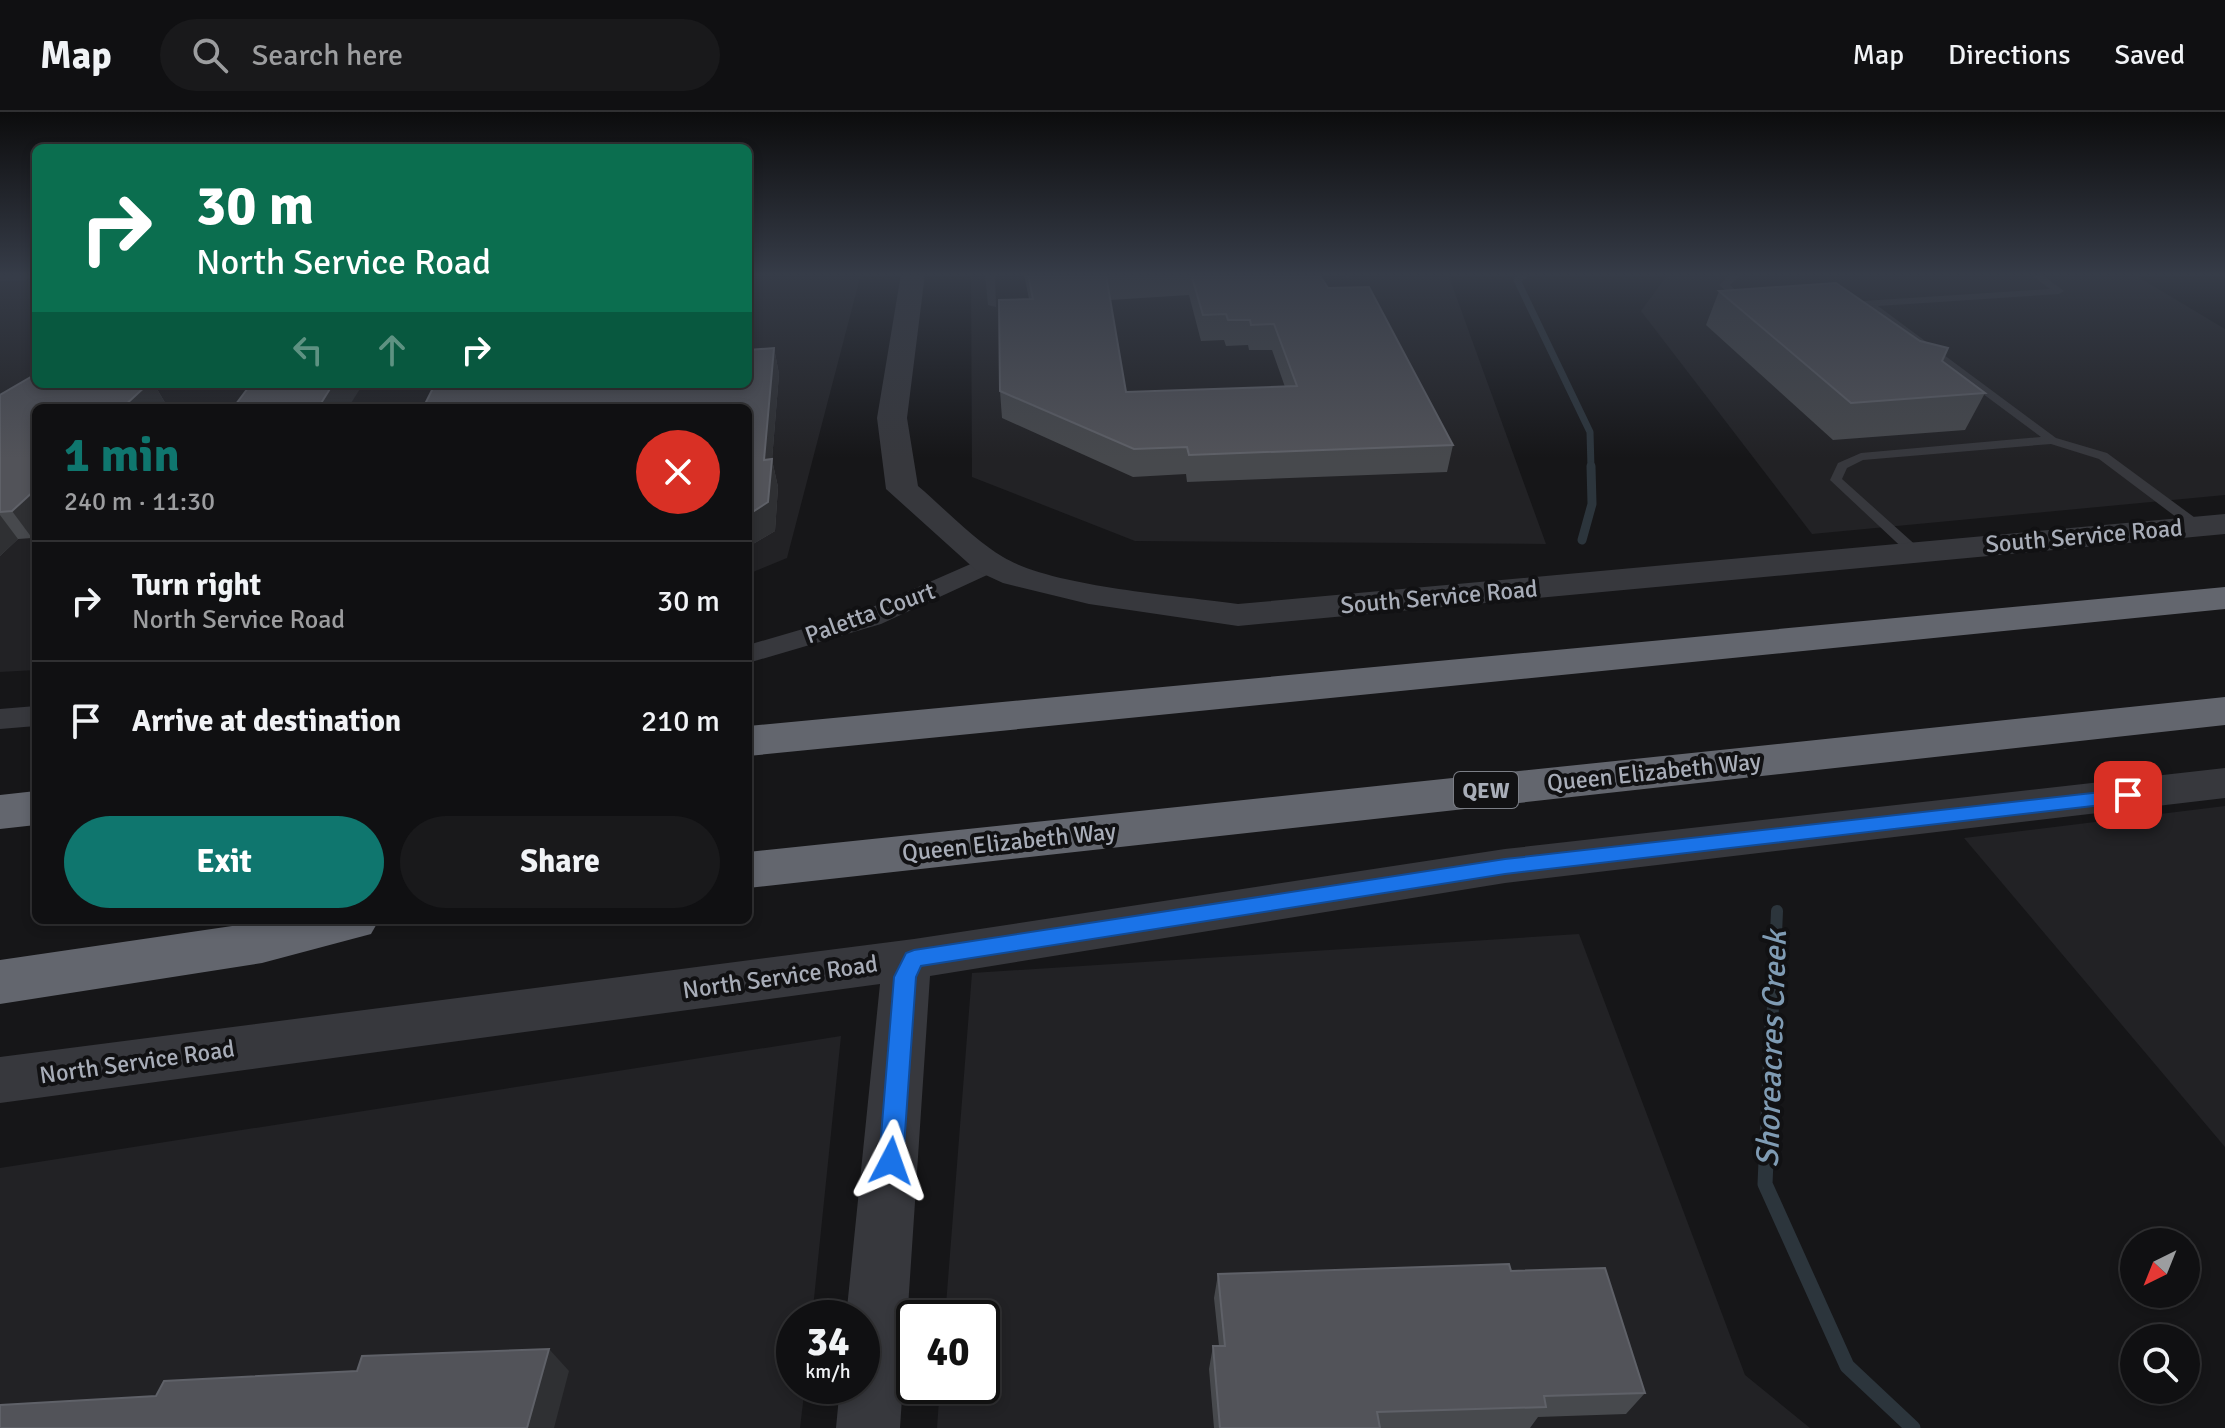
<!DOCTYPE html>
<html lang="en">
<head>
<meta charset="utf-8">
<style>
	:root { --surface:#101012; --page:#19191b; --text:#f1f3f6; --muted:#9c9d9f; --line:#303032; --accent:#0f766e }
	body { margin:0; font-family:Signika,sans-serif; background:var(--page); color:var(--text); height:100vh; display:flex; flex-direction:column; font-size:30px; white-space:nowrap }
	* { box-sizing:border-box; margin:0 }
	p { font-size:26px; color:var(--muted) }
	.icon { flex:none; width:44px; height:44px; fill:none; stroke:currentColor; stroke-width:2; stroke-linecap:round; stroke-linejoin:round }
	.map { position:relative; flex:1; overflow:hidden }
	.sheet { position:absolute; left:32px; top:292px; width:720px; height:520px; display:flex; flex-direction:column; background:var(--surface); border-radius:12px; box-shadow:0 4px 12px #0003,0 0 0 2px var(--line) }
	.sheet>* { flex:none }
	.banner { position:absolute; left:32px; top:32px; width:720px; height:244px; border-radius:12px; box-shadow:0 4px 12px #0003,0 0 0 2px var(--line); background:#0b6e4f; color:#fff; overflow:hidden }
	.needle { width:52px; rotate:223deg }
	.tools { position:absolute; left:2120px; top:1116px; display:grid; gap:16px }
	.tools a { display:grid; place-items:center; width:80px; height:80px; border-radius:50%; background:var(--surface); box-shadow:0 4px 12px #0003,0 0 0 2px var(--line); font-size:40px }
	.speed { position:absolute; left:776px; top:1188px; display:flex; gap:16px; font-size:40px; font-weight:700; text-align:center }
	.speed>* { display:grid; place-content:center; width:104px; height:104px; border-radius:50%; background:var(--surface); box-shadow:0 4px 12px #0003,0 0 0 2px var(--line); line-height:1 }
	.speed small { font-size:20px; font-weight:400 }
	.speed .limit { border:4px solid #111; border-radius:12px; background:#fff; color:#111 }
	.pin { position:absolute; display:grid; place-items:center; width:68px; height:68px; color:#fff; margin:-34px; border-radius:16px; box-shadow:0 4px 12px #0006 }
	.me { position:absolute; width:88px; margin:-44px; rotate:4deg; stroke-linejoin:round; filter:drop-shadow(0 0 6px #0008) }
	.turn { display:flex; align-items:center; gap:28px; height:168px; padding:0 32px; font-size:36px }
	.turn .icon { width:104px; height:104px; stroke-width:2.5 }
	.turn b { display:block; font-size:56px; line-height:68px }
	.lanes { display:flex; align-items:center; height:76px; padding:0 32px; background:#0003; justify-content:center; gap:40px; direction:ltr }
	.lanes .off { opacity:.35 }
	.round { display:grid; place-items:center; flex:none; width:84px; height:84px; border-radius:42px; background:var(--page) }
	.summary { display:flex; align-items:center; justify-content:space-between; height:136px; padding:0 32px }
	h1 { font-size:48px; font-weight:700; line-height:60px; color:var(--accent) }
	.button { display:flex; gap:16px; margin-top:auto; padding:16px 32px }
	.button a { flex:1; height:92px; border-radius:48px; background:var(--accent); color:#fff; font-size:32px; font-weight:700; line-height:92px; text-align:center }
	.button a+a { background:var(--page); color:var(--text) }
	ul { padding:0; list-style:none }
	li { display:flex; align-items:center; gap:24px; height:120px; padding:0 32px; border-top:2px solid var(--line) }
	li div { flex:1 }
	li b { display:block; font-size:30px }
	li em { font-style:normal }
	header { display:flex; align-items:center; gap:48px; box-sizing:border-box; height:112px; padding:0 40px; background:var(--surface); border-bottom:2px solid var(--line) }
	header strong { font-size:38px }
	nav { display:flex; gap:44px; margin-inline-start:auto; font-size:28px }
	.search { width:560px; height:72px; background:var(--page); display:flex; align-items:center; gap:20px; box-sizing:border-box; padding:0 28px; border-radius:44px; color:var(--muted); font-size:30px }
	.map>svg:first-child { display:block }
	.built { fill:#222225 }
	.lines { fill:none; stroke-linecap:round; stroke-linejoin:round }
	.stream-far3 { stroke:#2c353c; stroke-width:7 }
	.stream-far2 { stroke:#2c353c; stroke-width:9 }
	.stream-far1 { stroke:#2c353c; stroke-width:12 }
	.stream { stroke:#2c353c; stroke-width:15 }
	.service { fill:#37383d; fill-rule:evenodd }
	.minor { fill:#37383d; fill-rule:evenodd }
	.tertiary { fill:#37383d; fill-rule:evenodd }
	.motorway { fill:#63666e; fill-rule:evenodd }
	.wall { fill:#47494d; fill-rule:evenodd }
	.shaded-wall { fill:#2f3033 }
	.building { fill:#525359; stroke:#5f6168; stroke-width:2 }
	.route { fill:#1a73e8; stroke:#114b97; stroke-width:2 }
	.labels { text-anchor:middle; stroke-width:8; stroke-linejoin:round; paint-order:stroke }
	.shield { fill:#111113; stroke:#7b7e86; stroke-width:2 }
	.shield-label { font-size:22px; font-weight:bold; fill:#a8adb8 }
	.street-label { font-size:24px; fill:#a8adb8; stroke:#111113 }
	.near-water-label { font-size:32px; font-style:italic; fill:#7f9bb3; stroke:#111113 }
</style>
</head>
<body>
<header>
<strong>Map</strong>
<div class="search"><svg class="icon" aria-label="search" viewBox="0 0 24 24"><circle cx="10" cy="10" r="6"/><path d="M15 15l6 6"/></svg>Search here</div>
<nav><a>Map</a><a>Directions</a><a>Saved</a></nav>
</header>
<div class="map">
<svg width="2225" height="1316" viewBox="0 0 2225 1316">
	<rect width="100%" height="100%" fill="#161618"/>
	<g class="built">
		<polygon points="0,162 36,162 36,272 748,272 748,162 861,162 787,446 748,462 748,296 36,296 36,558 0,560"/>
		<polygon points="971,162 1448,162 1546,432 1135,429 972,365"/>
		<polygon points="1668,162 2133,162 2225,217 2225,383 1812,422 1641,199"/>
		<polygon points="2225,694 2225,1035 1964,726"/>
		<polygon points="1579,822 1745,1263 1810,1316 937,1316 940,1274 982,1274 982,1206 945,1206 972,861"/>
		<polygon points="841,924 812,1206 794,1206 794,1274 805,1274 800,1316 0,1316 0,1056"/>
	</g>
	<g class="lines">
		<polyline class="stream-far3" points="1526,162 1517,168 1590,320 1591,356"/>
		<polyline class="stream-far2" points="1582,428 1592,392 1591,354"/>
		<polyline class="stream-far1" points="1772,917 1777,799"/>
		<polyline class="stream" points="1772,915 1765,1072 1847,1254 1913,1316"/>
		<g class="service">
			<polygon points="985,162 995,162 996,195 988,193"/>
			<polygon points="1341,162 1351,162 1352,163 1347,166"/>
			<polygon points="1731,162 1742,162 1730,173 1744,185 1751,187 1751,191 1738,189 1719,173"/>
			<polygon points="2030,162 2041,162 2064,179 2059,182 1878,194 2056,326 2107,341 2202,411 2202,417 2192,417 2099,347 2051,332 1863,348 1847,356 1842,367 1920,437 1922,440 1915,444 1910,443 1830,368 1838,351 1861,341 2041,325 1866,195 1847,196 1842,193 1847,190 2050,177"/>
			<polygon points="2218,162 2225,162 2225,166"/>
		</g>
		<g class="minor">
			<polygon points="0,162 35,162 26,168 0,169"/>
			<polygon points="989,444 998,446 1002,452 998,458 881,512 748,551 748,533 861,500"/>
			<polygon points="36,594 36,614 0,617 0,597"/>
		</g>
		<g class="tertiary">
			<path d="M901,162H925L907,306L918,374C944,396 974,428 1003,445C1053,475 1177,483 1238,492L2225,402V422L1238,514L1089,492L1003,471L977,459L886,377L877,306Z"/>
			<polygon points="2225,656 2225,686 1505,771 930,864 900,1316 836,1316 840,1274 862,1274 862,1206 846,1206 880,872 0,991 0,945 914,827 1505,737"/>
		</g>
		<g class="motorway">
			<polygon points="2225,475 2225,497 748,644 748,614"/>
			<polygon points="2225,585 2225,613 748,776 748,740"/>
			<polygon points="36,679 36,713 0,717 0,683"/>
			<polygon points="273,808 379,808 371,822 262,851 0,892 0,848"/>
		</g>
	</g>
	<g class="wall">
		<path d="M1024,162H1319L1328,176L1453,333L1447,360L1187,370L1186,362L1133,365L1002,306L1000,279L1029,187ZM1189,183L1201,229L1224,228L1226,234L1248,233L1249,238H1272L1285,275L1126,280L1110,188Z"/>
		<polygon points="1719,179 1942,249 1985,281 1965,318 1833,328 1706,213"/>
		<polygon points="774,236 779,262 772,348 778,375 775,419 753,432 748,433 748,296"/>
		<polygon points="36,272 154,272 167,294 36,296 36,422 32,426 18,427 0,444 0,283"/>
		<polygon points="1511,1159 1645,1281 1626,1302 1538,1305 1530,1316 1214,1316 1209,1257 1213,1234 1219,1234 1214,1186 1218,1162"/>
	</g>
	<g class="shaded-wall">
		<polygon points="774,236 779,262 772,348 778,375 775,419 753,432 748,412 748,403 764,348"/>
		<polygon points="148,272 154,272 167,294 165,296 122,296"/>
		<polygon points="333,272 363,272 348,296 318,296"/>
		<polygon points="36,377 36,422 32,426 12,399"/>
		<polygon points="0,403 18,427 0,444"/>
		<polygon points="549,1237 569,1259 554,1316 527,1316"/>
	</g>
	<g class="building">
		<polygon points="1028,162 1132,162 1106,163 1126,280 1297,274 1274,212 1251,213 1250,208 1228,208 1226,202 1203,203 1191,162 1319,162 1328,176 1369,175 1453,333 1189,343 1187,335 1134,337 1000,279 999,188 1033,187"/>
		<polygon points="1836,171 1920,229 1948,236 1942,249 1985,281 1851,291 1719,179"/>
		<polygon points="774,236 764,348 772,347 768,390 748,403 748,296 423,296 435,272 748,272 748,238"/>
		<polygon points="36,262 36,272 148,272 122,296 36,296 36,377 12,399 0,400 0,283"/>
		<polygon points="251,272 333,272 318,296 233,296"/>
		<polygon points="1509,1152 1511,1159 1605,1156 1645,1281 1544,1284 1546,1295 1377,1300 1380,1316 1220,1316 1213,1234 1225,1234 1218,1162"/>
		<polygon points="549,1237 527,1316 0,1316 0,1293 156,1284 164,1269 357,1259 362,1244"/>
	</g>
	<linearGradient id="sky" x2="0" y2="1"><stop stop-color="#0c0c0d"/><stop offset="0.47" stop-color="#363c48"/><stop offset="1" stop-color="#363c48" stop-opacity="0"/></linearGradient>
	<rect width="2225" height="346" fill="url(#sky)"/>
	<polygon class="route" points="2128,677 2137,683 2128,690 1505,762 921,854 916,865 903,1049 899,1057 891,1060 882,1057 879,1049 894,865 906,841 914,838 1505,747"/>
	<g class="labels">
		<rect class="shield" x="1454" y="660" width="64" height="36" rx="6"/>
		<g class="shield-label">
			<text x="1486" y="686">QEW</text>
		</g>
		<g class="street-label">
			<text transform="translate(2084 424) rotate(-5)" y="8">South Service Road</text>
			<text transform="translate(1439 485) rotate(-5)" y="8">South Service Road</text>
			<text transform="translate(870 501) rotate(-20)" y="8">Paletta Court</text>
			<text transform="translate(1654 660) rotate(-6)" y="8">Queen Elizabeth Way</text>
			<text transform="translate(1009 730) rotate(-6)" y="8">Queen Elizabeth Way</text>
			<text transform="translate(780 865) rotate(-8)" y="8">North Service Road</text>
			<text transform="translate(137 950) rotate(-8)" y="8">North Service Road</text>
		</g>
		<g class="near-water-label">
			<text transform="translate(1771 937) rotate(-88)" y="11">Shoreacres Creek</text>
		</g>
	</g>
</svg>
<div class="tools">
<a><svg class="needle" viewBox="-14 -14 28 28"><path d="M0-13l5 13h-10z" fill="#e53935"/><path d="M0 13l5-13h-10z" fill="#9c9d9f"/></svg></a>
<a><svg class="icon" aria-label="search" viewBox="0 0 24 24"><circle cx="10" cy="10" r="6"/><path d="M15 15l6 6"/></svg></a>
</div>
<div class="speed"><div>34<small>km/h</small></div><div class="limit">40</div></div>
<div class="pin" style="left:2128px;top:683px;background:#d93025"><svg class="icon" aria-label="arrive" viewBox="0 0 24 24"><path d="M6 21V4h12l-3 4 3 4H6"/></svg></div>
<svg class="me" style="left:891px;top:1049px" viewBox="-20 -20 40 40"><path d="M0-17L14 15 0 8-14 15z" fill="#1a73e8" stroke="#fff" stroke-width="4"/></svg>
<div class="banner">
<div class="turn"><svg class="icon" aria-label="right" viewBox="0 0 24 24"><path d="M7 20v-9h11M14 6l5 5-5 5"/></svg><div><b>30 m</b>North Service Road</div></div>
<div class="lanes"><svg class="icon off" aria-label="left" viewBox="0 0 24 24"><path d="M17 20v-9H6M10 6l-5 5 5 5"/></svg><svg class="icon off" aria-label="ahead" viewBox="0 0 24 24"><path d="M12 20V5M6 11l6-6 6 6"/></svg><svg class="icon" aria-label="right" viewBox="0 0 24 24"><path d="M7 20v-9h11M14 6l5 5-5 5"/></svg></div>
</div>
<section class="sheet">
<div class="summary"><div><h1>1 min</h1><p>240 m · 11:30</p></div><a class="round" style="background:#d93025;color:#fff"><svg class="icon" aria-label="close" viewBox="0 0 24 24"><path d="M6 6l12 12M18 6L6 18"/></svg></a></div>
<ul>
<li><svg class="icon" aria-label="right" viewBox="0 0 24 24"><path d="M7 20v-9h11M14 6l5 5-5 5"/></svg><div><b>Turn right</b><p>North Service Road</p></div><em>30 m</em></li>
<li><svg class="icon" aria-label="arrive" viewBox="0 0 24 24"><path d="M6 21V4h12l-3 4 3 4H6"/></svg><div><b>Arrive at destination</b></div><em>210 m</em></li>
</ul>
<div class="button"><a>Exit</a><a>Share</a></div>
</section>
</div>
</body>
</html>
